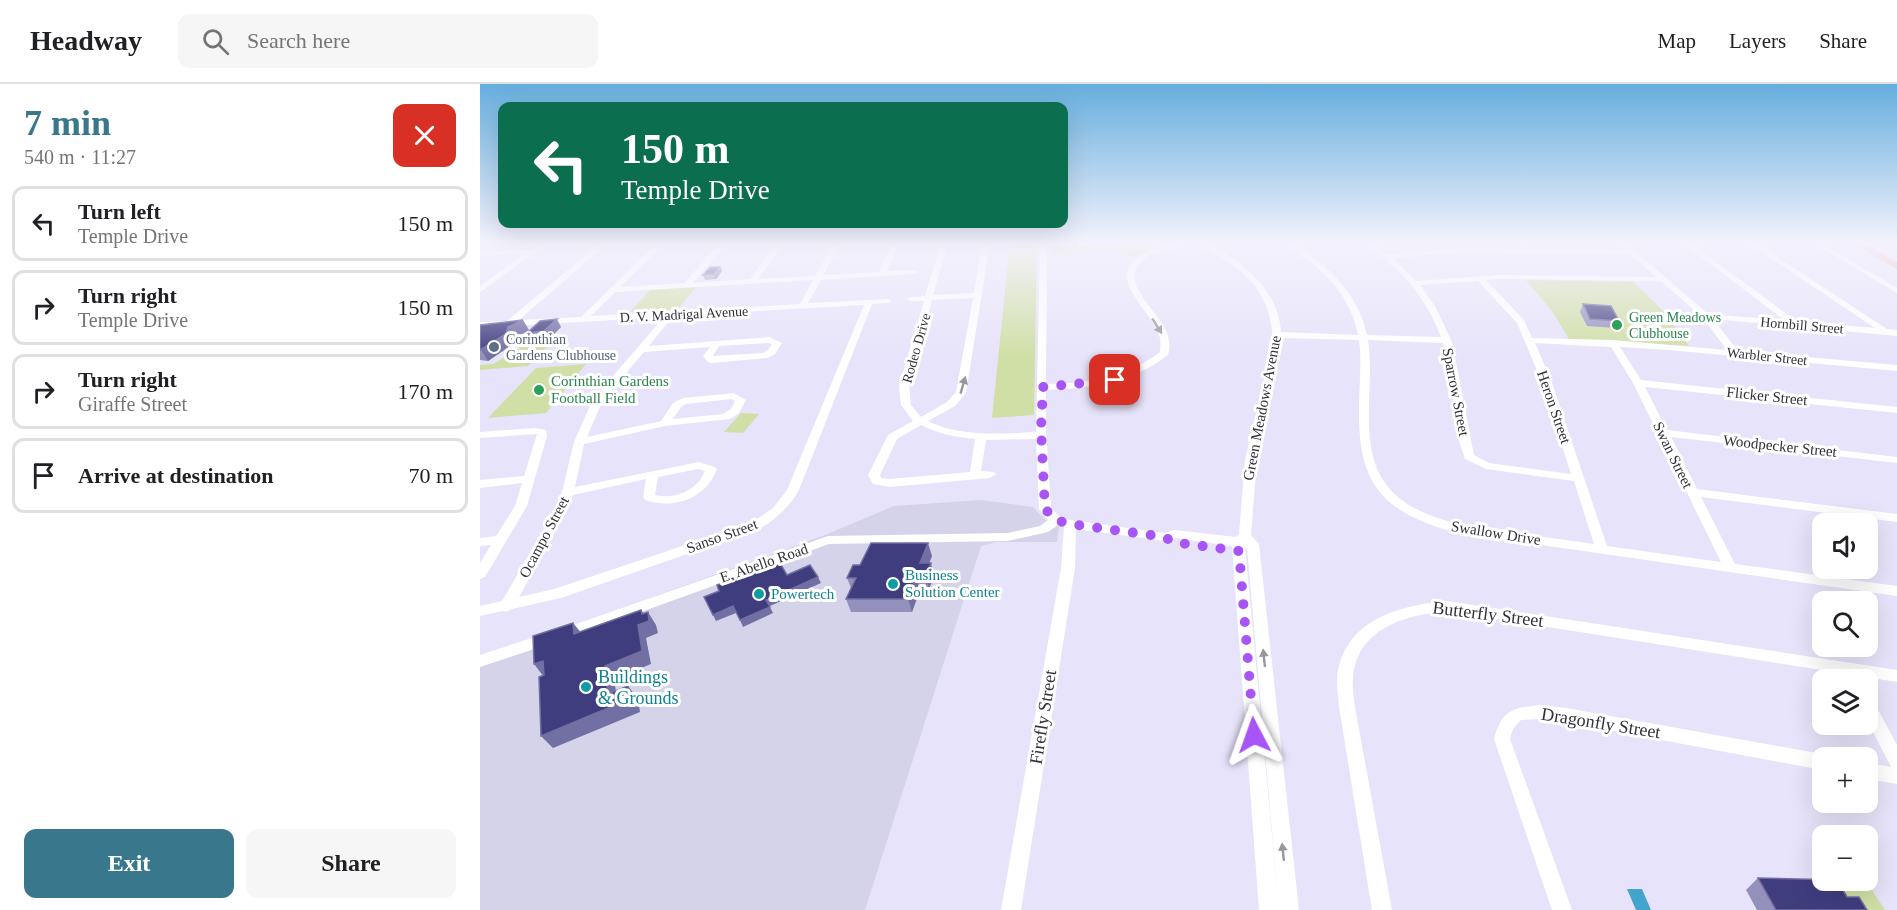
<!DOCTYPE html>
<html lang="en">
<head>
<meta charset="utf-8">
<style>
	:root { --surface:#fff; --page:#f6f6f6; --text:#202124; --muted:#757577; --line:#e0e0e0; --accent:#38778c }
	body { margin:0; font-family:"Times New Roman",serif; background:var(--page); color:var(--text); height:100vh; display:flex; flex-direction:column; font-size:22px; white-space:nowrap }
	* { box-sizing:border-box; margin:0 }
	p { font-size:20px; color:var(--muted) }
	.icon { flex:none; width:33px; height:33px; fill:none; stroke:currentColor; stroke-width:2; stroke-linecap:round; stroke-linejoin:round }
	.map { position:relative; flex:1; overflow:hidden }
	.details { display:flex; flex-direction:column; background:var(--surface); width:480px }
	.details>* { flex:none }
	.banner { position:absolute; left:18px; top:18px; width:570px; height:126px; border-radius:12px; box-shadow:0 6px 24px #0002; background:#0b6e4f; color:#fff; overflow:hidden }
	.tools { position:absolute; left:1332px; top:429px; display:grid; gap:12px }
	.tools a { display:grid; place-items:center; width:66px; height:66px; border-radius:12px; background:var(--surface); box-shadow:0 6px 24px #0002; font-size:30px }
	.pin { position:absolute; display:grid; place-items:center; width:51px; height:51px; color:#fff; margin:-26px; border-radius:12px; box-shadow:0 3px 9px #0006 }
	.me { position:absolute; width:66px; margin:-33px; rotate:356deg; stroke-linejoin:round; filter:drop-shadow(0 0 4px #0008) }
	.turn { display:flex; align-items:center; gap:21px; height:126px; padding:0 24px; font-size:27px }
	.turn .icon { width:78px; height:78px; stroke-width:2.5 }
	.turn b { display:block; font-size:42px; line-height:51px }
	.round { display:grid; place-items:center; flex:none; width:63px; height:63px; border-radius:12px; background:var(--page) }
	.overview { display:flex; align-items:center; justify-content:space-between; height:102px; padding:0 24px }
	h1 { font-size:36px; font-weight:700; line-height:45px; color:var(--accent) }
	.primary-button { display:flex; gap:12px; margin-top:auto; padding:12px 24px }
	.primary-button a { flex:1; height:69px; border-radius:12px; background:var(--accent); color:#fff; font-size:24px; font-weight:700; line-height:69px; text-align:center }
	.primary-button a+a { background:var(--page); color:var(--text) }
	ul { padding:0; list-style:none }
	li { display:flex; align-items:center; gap:18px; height:75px; margin:0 12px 9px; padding:0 12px; border:3px solid var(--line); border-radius:12px }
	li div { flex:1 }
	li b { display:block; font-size:22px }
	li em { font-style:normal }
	header { display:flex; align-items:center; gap:36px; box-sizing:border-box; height:84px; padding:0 30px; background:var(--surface); border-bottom:2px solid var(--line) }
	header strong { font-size:28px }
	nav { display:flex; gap:33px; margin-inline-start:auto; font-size:21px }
	.search { width:420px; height:54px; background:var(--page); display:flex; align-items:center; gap:15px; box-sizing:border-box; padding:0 21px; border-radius:12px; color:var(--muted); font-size:22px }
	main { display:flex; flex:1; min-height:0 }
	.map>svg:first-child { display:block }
	.commercial { fill:#d5d3e9 }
	.green { fill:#d0dfa5 }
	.water { fill:#43a4cc }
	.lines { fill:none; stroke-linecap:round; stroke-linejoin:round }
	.minor { fill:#fff; fill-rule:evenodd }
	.major { fill:#e6ae9b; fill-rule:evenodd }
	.wall { fill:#9490bc }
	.shaded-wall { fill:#726fa4 }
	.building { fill:#403d7f; stroke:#726fa4; stroke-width:1.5 }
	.oneway { fill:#98989c }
	.route { stroke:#a855f7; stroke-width:10; stroke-dasharray:0 18 }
	.leisure-dot { fill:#2e9e5b; stroke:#fff; stroke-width:2 }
	.service-dot { fill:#5c6f8a; stroke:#fff; stroke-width:2 }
	.culture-dot { fill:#0f9aa8; stroke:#fff; stroke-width:2 }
	.labels { text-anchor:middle; stroke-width:6; stroke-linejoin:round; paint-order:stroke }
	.far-street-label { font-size:14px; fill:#313039; stroke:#fff }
	.far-leisure-label { font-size:14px; fill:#27864d; stroke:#fff; text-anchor:start }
	.far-service-label { font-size:14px; fill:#4e5e75; stroke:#fff; text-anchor:start }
	.leisure-label { font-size:15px; fill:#27864d; stroke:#fff; text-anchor:start }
	.street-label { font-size:15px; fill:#313039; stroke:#fff }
	.culture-label { font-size:15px; fill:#0d838f; stroke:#fff; text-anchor:start }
	.near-street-label { font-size:18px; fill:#313039; stroke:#fff }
	.near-culture-label { font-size:18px; fill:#0d838f; stroke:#fff; text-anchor:start }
</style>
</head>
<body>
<header>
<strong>Headway</strong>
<div class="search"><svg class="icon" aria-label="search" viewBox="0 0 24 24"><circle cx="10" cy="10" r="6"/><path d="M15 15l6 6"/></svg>Search here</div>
<nav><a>Map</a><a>Layers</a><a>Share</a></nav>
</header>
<main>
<section class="details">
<div class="overview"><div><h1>7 min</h1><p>540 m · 11:27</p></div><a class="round" style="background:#d93025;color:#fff"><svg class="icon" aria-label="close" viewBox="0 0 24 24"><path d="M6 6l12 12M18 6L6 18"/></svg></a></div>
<ul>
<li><svg class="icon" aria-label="left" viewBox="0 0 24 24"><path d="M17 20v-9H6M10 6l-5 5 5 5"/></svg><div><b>Turn left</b><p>Temple Drive</p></div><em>150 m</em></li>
<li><svg class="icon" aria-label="right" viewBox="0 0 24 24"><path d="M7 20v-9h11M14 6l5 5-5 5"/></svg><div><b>Turn right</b><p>Temple Drive</p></div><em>150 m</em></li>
<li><svg class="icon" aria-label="right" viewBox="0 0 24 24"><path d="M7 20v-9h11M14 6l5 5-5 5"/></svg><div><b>Turn right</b><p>Giraffe Street</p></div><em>170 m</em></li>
<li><svg class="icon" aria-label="arrive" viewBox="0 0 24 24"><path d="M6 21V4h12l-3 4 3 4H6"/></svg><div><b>Arrive at destination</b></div><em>70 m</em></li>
</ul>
<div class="primary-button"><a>Exit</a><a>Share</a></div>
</section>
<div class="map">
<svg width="1417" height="826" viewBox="0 0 1417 826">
	<rect width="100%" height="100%" fill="#e7e3fa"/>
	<polygon class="commercial" points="501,416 553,423 564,435 579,443 577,458 517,458 501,462 385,826 0,826 0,575 345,451 414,422"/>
	<g class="green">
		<polygon points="530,159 557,159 554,331 512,334"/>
		<polygon points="572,159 667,159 675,163 655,173 633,168 572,171"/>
		<polygon points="1046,196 1154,198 1184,228 1209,262 1089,255 1072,227"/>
		<polygon points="217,202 197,226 150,228 171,205"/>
		<polygon points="71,259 48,282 0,286 0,281 13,280 45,261"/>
		<polygon points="106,280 66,329 8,334 56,284"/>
		<polygon points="261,329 279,330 263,349 244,348"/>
		<polygon points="1354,797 1386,797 1405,826 1372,826"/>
	</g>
	<polygon class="water" points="1147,805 1162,805 1171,826 1156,826"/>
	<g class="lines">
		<g class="minor">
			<polygon points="60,159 68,159 0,208 0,202 44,170 0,172 0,168 50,166"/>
			<path d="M120,159H128L39,236L101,233L177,159H185L140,203L204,199L240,159H247L213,199L270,195L297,159H304L278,195L335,192L354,159H361L343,191L399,188L412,159H419L407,187L434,186L438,188L434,190L341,196L328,219L408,215L412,217L408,219L392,220L319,406C309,423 297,435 279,445L81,514L32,525L26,528L23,527L0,532V522L22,517L75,426L82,408L94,358L113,315L184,233L0,244V238L27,237ZM333,196L320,220L111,232L135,208ZM384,221L307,406L293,424L271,439L74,505L39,513L87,426L93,411L166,395L163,413L165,416C193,426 226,415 237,385L235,383L219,378L95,403L104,360L185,342L250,335L259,329L266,316L254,309L203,314L193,319L181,337L107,353L123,316L164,268L230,263L223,272L228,278L231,279L288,274L295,270L302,259L289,253L169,262L193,232ZM288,259L292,260L288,266L283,269L233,272L239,262ZM252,315L255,317L251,325L243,330L193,335L201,323L206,320ZM218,385L225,387C218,406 195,416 175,411L178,393Z"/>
			<path d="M461,159H468L453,211L494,209L502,159H510L486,309L475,322L448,337C480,353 521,350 556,348L560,159H567L566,300C608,299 646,294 680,268C680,264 681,258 680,254C674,227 626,199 658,173C670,164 688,159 702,159V161L670,171L657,182C656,187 654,192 655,196C661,223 697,241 688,271C652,299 611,304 566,306V345L571,424L580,433L590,436L684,449L694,446L756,453L759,450L765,376L793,257C791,220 778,198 747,177C738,171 726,166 720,159C730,159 737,164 745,169C774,188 799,213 801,248L878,251C872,219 853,196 829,177C821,171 812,165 807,159C817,159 823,165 831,171C858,192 880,217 887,251L961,253C950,224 934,201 911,180C903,173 893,167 887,159H894L908,170L981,164L1145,166L1138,159H1146L1228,230L1304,236L1203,159H1211L1316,237L1395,244L1268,159H1276L1407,245L1417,246V252L1233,235L1258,267L1417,281V287L1189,266L1140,263L1161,296L1417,323V329L1165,303L1187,346L1417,373V379L1191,353L1217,405L1417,430V438L1221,413L1255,480L1417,502V512L977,449C904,429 878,402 879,326C879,302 882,279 879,256L801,254L777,376L771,451L779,460L819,826H799L767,464L765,463L799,826H779L752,462L695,454L685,457L596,445L595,484L541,826H521L581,484L584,442L578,441L568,448L528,457L349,460L89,554L84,556L79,554L77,550L79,546L348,452L528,449L560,442L568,436L559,425L556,355L506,356L501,387L514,388L516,390L510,394L410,403L393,400L388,391L408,351L433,337L421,321L419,302L444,217H431L427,215L431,213L445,212ZM981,168L1150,170L1176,193L1018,191L936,197L913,174ZM1018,195L1181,197L1223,234L1247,266L1133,256L1052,254L1044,236L1006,196ZM998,197L1037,239L1061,296L1091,390L1009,379L994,371L972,258L955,222L940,201ZM493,214L476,308L467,318L441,333L431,321L429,302L452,216ZM888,256L963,259L968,280L979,357L985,375L1006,385L1094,397L1114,460C1088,456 1062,453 1036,449C985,442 911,435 894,376C883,337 894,295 888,256ZM1055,259L1131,263L1153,299L1241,478L1127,462L1071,296ZM441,341C458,350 476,353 495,355L490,388L410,395L401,394L400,391L417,355Z"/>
			<polygon points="1333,159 1341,159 1417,204 1417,209"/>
			<polygon points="55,344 66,346 67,352 47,422 5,493 0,495 0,479 11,461 0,462 0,454 16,452 35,422 42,399 0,404 0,396 44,392 57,350 0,354 0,348"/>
			<path d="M967,517L1417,586V598L967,527C925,531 876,545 873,595C872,604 874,614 875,623L912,826H892L859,623C858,614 857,604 857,595C862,537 918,521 967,517Z"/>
			<polygon points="67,549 72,551 74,555 72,559 0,583 0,571"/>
			<polygon points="1388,616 1394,618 1417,661 1417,700 1388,695 1388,679 1411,683 1388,638"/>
			<path d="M1059,621L1086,624L1342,670L1348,674H1342V686L1086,638L1059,635L1041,636L1033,645L1030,655L1092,826H1072L1014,655C1022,626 1031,624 1059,621Z"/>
		</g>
		<polygon class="major" points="1371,159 1382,159 1417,178 1417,185"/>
	</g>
	<g class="wall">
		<polygon points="240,183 242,187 236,195 225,196 223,191"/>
		<polygon points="1103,220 1139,237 1136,244 1107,242 1100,228"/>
		<polygon points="0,241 49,246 35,254 33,260 8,277 0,276"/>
		<polygon points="81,243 69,255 52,257 47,249"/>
		<polygon points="452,472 449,479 454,492 449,505 440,506 432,528 371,528 366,515 371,504 367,494 380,481"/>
		<polygon points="1278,794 1367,813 1387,826 1277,826 1266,806"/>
	</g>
	<g class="shaded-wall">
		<polygon points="240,183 242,187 236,195 234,190"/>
		<polygon points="77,235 81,243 69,255 64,247"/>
		<polygon points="43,236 49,246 35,254 33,260 8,277 1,266 28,243"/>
		<polygon points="448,459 452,472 444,492 440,479"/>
		<polygon points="451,479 454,492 449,505 445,493"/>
		<polygon points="338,493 341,499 290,522 286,516"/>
		<polygon points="436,493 440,506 432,528 428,515"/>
		<polygon points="253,522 256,529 236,537 233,531"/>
		<polygon points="290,523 293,529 263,543 260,536"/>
		<polygon points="161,526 169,537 168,528 176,541 178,549 166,554 171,580 134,595 138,620 148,602 158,615 160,628 73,664 61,652 128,610 125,582 158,541 162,530"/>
		<polygon points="93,539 103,551 94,550"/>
		<polygon points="63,577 64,593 54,580"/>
	</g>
	<g class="building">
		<polygon points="230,183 240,183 234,190 223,191"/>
		<polygon points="1103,220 1131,222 1139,237 1110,235"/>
		<polygon points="77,235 64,247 47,249 60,237"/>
		<polygon points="43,236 28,243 26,250 0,266 0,241"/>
		<polygon points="391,459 448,459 440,479 451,479 445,493 436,493 428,515 366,515 376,494 367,494 373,481 380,481"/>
		<polygon points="299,477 307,491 330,481 338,493 286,516 290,523 260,536 253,522 233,531 224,513 239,507 237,501"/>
		<polygon points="161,526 162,530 168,528 169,537 158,541 162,567 125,582 128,610 148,602 150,615 61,652 59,593 64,591 63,577 54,580 53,552 93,539 94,550"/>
		<polygon points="1278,794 1357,796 1367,813 1379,813 1387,826 1296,826"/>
	</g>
	<defs><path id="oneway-solid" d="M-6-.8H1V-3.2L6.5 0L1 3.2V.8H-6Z" transform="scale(1.5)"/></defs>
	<g class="oneway">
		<use href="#oneway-solid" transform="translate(677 242) rotate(58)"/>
		<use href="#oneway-solid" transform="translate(483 301) rotate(-74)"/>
		<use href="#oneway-solid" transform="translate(784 574) rotate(-96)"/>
		<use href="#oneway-solid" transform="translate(803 768) rotate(-96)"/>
	</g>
	<linearGradient id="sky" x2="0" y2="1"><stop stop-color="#66aedd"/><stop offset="0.58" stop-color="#f4f2fd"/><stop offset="1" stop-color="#f4f2fd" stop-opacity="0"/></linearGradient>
	<rect width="1417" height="274" fill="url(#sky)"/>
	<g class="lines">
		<polyline class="route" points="635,296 563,303 561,345 565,425 576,436 590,440 685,453 692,458 759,467 774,651"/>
	</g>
	<g class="leisure-dot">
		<circle cx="1137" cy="241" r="6"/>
		<circle cx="59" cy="306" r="6"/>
	</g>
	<circle class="service-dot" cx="14" cy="263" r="6"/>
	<g class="culture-dot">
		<circle cx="413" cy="500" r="6"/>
		<circle cx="279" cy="510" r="6"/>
		<circle cx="106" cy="603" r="6"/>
	</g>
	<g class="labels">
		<g class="far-street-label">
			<text transform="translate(204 230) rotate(-3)" y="5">D. V. Madrigal Avenue</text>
			<text transform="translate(1322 241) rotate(5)" y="5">Hornbill Street</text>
			<text transform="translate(436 264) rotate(-74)" y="5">Rodeo Drive</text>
			<text transform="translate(1287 272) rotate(6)" y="5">Warbler Street</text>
		</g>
		<g class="far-leisure-label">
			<text x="1149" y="238">Green Meadows<tspan x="1149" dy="16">Clubhouse</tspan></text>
		</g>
		<g class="far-service-label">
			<text x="26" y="260">Corinthian<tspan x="26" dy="16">Gardens Clubhouse</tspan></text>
		</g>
		<g class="leisure-label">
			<text x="71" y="302">Corinthian Gardens<tspan x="71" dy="17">Football Field</tspan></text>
		</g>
		<g class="street-label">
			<text transform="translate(976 308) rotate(79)" y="5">Sparrow Street</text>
			<text transform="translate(1287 312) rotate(6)" y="5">Flicker Street</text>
			<text transform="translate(1074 323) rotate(71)" y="5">Heron Street</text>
			<text transform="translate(782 324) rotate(-79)" y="5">Green Meadows Avenue</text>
			<text transform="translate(1300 362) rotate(6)" y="5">Woodpecker Street</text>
			<text transform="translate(1193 371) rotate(64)" y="5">Swan Street</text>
			<text transform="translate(1016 449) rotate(9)" y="5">Swallow Drive</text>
			<text transform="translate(242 452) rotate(-20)" y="5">Sanso Street</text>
			<text transform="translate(64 453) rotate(-62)" y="5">Ocampo Street</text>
			<text transform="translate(284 479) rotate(-19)" y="5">E. Abello Road</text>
		</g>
		<g class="culture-label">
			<text x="425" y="496">Business<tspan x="425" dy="17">Solution Center</tspan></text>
			<text x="291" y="515">Powertech</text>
		</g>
		<g class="near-street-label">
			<text transform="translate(1008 530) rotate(7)" y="6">Butterfly Street</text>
			<text transform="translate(563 633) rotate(-81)" y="6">Firefly Street</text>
			<text transform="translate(1121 639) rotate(9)" y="6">Dragonfly Street</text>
		</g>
		<g class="near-culture-label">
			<text x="118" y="599">Buildings<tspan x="118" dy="21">&amp; Grounds</tspan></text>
		</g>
	</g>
</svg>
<div class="tools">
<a><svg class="icon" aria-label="sound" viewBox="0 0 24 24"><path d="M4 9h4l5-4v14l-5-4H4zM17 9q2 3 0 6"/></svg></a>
<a><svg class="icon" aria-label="search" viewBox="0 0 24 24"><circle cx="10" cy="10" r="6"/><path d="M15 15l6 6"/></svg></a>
<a><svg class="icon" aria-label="layers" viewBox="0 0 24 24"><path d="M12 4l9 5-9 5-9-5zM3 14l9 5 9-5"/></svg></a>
<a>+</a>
<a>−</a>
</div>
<div class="pin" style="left:635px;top:296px;background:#d93025"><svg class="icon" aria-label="arrive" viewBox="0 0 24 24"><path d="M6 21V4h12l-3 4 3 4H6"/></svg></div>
<svg class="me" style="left:774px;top:651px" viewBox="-20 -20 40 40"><path d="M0-17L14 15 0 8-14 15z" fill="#a855f7" stroke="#fff" stroke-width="4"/></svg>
<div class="banner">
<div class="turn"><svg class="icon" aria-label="left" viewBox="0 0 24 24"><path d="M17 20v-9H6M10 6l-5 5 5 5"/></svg><div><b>150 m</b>Temple Drive</div></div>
</div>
</div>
</main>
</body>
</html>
